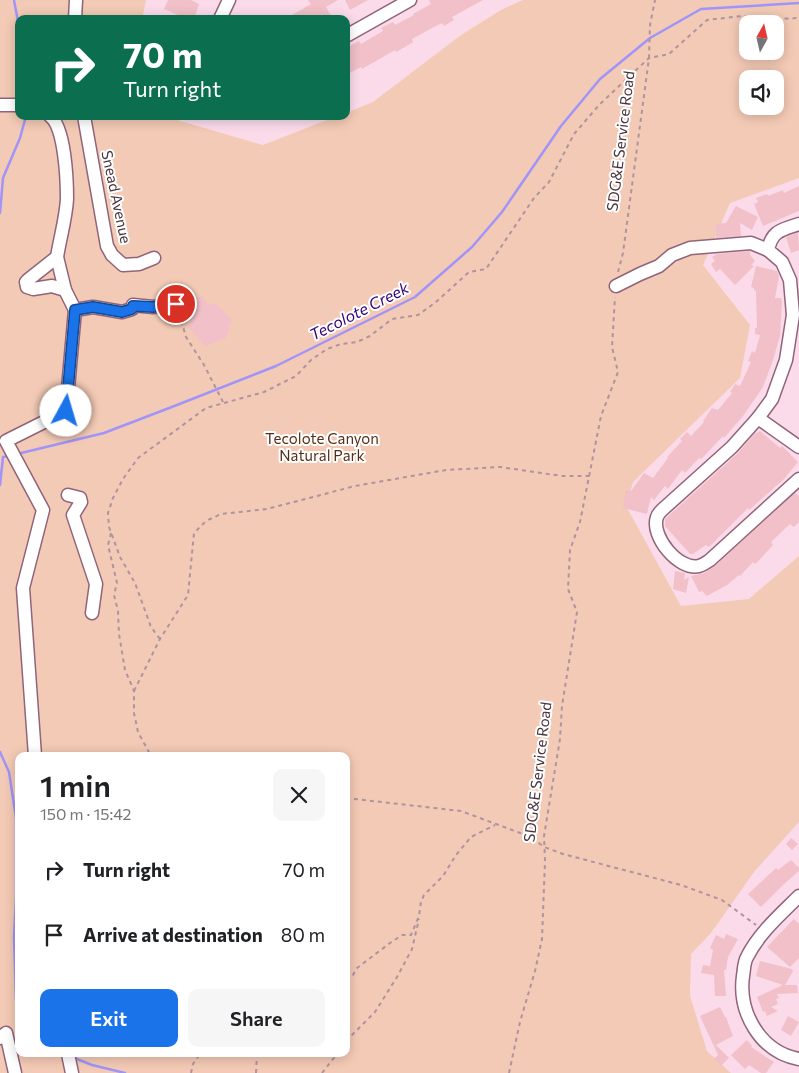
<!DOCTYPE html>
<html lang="en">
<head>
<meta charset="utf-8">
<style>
	:root { --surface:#fff; --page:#f6f6f6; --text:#202124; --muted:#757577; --accent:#1a73e8 }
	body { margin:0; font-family:Commissioner,sans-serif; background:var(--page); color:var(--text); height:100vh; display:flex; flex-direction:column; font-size:19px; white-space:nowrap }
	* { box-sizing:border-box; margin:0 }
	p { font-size:16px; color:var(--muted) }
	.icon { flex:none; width:28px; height:28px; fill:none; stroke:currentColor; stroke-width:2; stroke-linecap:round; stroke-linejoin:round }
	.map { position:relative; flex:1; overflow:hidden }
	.panel { position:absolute; left:15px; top:752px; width:335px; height:305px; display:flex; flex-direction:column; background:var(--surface); border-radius:10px; box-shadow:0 2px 12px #0003 }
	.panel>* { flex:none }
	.banner { position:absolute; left:15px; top:15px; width:335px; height:105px; border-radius:10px; box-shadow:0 2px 12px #0003; background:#0b6e4f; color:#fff; overflow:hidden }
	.needle { width:32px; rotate:8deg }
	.tools { position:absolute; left:739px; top:15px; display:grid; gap:10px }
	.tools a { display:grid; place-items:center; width:45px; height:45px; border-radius:10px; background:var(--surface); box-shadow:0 2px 12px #0003; font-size:25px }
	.pin { position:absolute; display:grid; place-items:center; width:42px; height:42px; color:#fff; margin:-21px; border:2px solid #fff; border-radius:50%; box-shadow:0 1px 5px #0007 }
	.me { position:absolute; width:55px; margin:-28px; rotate:6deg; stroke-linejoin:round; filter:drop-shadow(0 0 4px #0008) }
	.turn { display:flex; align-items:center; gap:18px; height:105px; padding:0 25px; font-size:22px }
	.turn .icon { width:65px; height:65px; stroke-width:2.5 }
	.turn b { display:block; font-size:35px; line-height:42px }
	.round { display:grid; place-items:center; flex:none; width:52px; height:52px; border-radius:10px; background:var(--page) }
	.overview { display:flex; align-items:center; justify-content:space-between; height:85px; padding:0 25px }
	h1 { font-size:30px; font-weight:600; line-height:38px }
	.action { display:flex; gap:10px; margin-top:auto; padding:10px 25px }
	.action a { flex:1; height:58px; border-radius:10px; background:var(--accent); color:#fff; font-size:20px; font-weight:600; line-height:58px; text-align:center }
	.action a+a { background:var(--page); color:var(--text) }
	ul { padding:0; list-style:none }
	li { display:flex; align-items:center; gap:15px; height:65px; padding:0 25px }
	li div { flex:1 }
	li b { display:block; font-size:19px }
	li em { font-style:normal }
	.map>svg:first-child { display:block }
	.green { fill:#f3cab5; fill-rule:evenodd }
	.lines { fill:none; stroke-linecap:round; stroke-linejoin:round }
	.stream { stroke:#a194f9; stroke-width:2.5 }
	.building { fill:#f2c0c8 }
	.minor-casing { stroke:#91647a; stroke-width:15 }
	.path { stroke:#ae93a0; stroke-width:2; stroke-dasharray:4 4; stroke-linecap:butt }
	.minor { stroke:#fff; stroke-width:12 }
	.route-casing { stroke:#114b97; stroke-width:12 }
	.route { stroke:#1a73e8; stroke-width:9 }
	.labels { text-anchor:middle; stroke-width:4; stroke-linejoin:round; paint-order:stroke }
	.street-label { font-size:15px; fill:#49353e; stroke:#fff }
	.park-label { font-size:15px; fill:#562d16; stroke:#fff }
	.water-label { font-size:16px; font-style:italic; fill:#32007c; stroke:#fff }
</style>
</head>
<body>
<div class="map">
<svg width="799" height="1073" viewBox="0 0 799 1073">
	<rect width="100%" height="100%" fill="#fbdbea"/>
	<path class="green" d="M0,0H146L142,19H19V116H163L263,145L337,116H346V113L373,102L461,35L501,10L523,0H799V178L730,203L703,265L750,325L740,378L633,482L626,506L681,606L749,599L799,556V822L754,872L711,933L691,954L690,996L707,1051L731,1073H0ZM748,24H775V51H748ZM748,79H775V106H748ZM19,756H346V1054H19Z"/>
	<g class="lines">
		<g class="stream">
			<polyline points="14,0 19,27"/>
			<polyline points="0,213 3,178 20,138 26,116"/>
			<polyline points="17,454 104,433 177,405 276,366 415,297 472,247 502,212 561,126 600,79 650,38 701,9 799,3"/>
			<polyline points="0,485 3,457 9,456"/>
			<polyline points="0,752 9,772 16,818 16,899 14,937 16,999 19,1012"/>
			<polyline points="49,1054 65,1056"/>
			<polyline points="72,1057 92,1065 125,1073"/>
		</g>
	</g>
	<g class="building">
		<polygon points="168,0 191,0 199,4 194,19 187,19 164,9"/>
		<polygon points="308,0 338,0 326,7 333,19 285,19 311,4"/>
		<polygon points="345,0 368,0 350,10"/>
		<polygon points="429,0 483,0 452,17 454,20 444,26 442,23 434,27 412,39 413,42 405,47 396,52 395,50 362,69 361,67 346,75 346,48 359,41 361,44 383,31 381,28 393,22 395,25 414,15 413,14 431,4"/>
		<polygon points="799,186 799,211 763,226 754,204 758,202 756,198 767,194 768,196 783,190 784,193"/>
		<polygon points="736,206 758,217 752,230 740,223 741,236 716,238 716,224 726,223"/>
		<polygon points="798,233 799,250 791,253 786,237"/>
		<polygon points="750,251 750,255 755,261 751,265 754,266 735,285 720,269 716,272 711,264 715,261 712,257 717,254"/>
		<polygon points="756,266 777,271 779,276 775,298 781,298 782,302 780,336 773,360 763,387 743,416 724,438 723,436 710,450 701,459 699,458 685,473 682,470 668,489 665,486 654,500 651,497 647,514 623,508 626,490 631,491 644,473 653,478 668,458 667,457 682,441 680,439 687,432 691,436 704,422 703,421 712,408 718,410 732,393 730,392 735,384 740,386 751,362 748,361 752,351 755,353 760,335 755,334 755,328 757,328 756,291 754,290 754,288 751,287"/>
		<polygon points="202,296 207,304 217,304 232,320 226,338 205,346 188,327 193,315 185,306"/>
		<polygon points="760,431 780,448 782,446 798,462 784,479 749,510 748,508 709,547 706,545 693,554 690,554 665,526 665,519 738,453 756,432 757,433"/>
		<polygon points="795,493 799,496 799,522 794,527 790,524 771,542 773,545 762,557 755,564 753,562 740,576 739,575 727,585 707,596 702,591 699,592 691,576 704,573 715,566"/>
		<polygon points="675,571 685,573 684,580 689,577 686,593 673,589"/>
		<polygon points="791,838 798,844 792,850 786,844"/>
		<polygon points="791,860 799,868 799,871 784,884 761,907 748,894 776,868 778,870"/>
		<polygon points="794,919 799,924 799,958 790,967 767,947"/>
		<polygon points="726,934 738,939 728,957 726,970 724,970 726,996 715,996 714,975 701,973 703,965 710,966 713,950 710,948 716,935 724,939"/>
		<polygon points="760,961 792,969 793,971 785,985 797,985 798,993 777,994 779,998 776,999 778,1004 771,1007 778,1011 767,1016 765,1011 763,1012 757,997 783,985 756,976"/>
		<polygon points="720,1007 725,1017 726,1017 733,1036 716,1045 729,1058 721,1066 714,1059 718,1055 700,1016"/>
		<polygon points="788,1016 799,1022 791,1036 781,1030"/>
		<polygon points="747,1040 752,1046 751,1047 774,1062 766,1073 761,1073 749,1065 745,1069 731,1055"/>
	</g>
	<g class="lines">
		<defs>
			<g id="minor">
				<polyline points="75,19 76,0"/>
				<polyline points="220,19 229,0"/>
				<polyline points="346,36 410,0"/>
				<polyline points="0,105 19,105"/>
				<path d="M50,116C65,127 67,180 67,199C66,218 60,238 57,257L28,280L26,282L27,287L33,289L52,286L65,290L75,310L93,307L122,312L132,309L133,305L153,307L176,304"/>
				<polyline points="84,116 107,246 112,255 123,265 139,264 154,258"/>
				<path d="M799,224C782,230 772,230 768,250L782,262L790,280L793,315L786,360L772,399L758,418L732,447L662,510C660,512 658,514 657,517C650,536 679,571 699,566C703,565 707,562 710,560L799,479"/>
				<polyline points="57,257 65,290"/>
				<polyline points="616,286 640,274 659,266 672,255 690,248 751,243 768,250"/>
				<polyline points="758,418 799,447"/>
				<polyline points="68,495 80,498 81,502 73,515 96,584 92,613"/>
				<polyline points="35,756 23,588 43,510 6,441 66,411 75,310"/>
				<path d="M799,896C780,915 759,933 747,957C744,962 744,970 743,976C738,1012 760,1052 799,1059"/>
				<polyline points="0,1038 6,1033 15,1073"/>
				<polyline points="68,1054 72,1073"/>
			</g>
		</defs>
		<use href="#minor" class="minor-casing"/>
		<g class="path">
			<polyline points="618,272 623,253 649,58 650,25 655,0"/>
			<polyline points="179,313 186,337 204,365 223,402"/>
			<polyline points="111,533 108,545 117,583 114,595 118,611 119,634 125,670 134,691 134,713 138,732 151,756"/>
			<polyline points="160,639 151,627 135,583 120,557 109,527 108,513 113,498 123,479 138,458 206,408 264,392 296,376 311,360 327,349 341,344 357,342 370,336 392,319 418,315 436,302 469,272 486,269 534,198 549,182 574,134 600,104 649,58 669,54 707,20 742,16 791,19 799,17"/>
			<polyline points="134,691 160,639 188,595 194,533 206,521 221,514 267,509 355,486 446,470 500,467 562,476 590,476"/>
			<polyline points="346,798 461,811 531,837 544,847 563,854 681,885 722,900 756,925"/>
			<polyline points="346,980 353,975 357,968 390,943 402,935 411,935 419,916 421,902 424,895 443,876 456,855 471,837 495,825"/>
			<polyline points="346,1041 375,1012 397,977 412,949 419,919"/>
			<polyline points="191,1073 193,1064 200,1054"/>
			<polyline points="256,1073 257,1054"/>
			<polyline points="322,1073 337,1054"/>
			<polyline points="509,1073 520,1022 535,971 542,939 545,861 544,836 560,739 562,706 577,612 568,589 570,550 580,522 601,416 618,372 612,347 615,297"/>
		</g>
		<use href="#minor" class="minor"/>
	</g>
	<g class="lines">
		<defs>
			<polyline id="route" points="66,411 75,310 93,307 122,312 132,309 133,306 153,307 176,304"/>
		</defs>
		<use href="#route" class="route-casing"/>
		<use href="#route" class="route"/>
	</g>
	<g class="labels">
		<g class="street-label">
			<text transform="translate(621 141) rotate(-83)" y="5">SDG&amp;E Service Road</text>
			<text transform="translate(116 197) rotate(78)" y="5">Snead Avenue</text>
			<text transform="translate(538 772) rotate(-83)" y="5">SDG&amp;E Service Road</text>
		</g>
		<g class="park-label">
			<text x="322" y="444">Tecolote Canyon<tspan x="322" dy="17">Natural Park</tspan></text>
		</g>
		<g class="water-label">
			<text transform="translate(359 311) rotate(-27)" y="6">Tecolote Creek</text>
		</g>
	</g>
</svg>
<div class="tools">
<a><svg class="needle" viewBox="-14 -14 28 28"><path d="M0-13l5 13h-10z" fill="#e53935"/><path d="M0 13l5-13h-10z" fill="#757577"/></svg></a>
<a><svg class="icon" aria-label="sound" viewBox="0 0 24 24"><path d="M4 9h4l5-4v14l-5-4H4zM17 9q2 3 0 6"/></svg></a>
</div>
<div class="pin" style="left:176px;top:304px;background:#d93025"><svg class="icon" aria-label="arrive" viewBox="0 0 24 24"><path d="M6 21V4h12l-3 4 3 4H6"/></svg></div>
<svg class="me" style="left:66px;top:411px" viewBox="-20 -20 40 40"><circle r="19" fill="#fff"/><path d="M0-13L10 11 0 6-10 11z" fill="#1a73e8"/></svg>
<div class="banner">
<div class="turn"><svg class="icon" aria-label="right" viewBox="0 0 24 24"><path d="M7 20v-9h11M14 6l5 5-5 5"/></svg><div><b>70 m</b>Turn right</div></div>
</div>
<section class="panel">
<div class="overview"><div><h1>1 min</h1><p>150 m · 15:42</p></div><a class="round"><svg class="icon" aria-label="close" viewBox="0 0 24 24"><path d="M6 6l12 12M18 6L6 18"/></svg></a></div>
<ul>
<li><svg class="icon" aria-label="right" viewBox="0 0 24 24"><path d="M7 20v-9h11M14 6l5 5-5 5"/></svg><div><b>Turn right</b></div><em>70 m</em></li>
<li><svg class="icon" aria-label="arrive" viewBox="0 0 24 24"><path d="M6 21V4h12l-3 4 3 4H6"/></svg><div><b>Arrive at destination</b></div><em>80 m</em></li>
</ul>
<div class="action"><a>Exit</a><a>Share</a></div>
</section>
</div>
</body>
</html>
